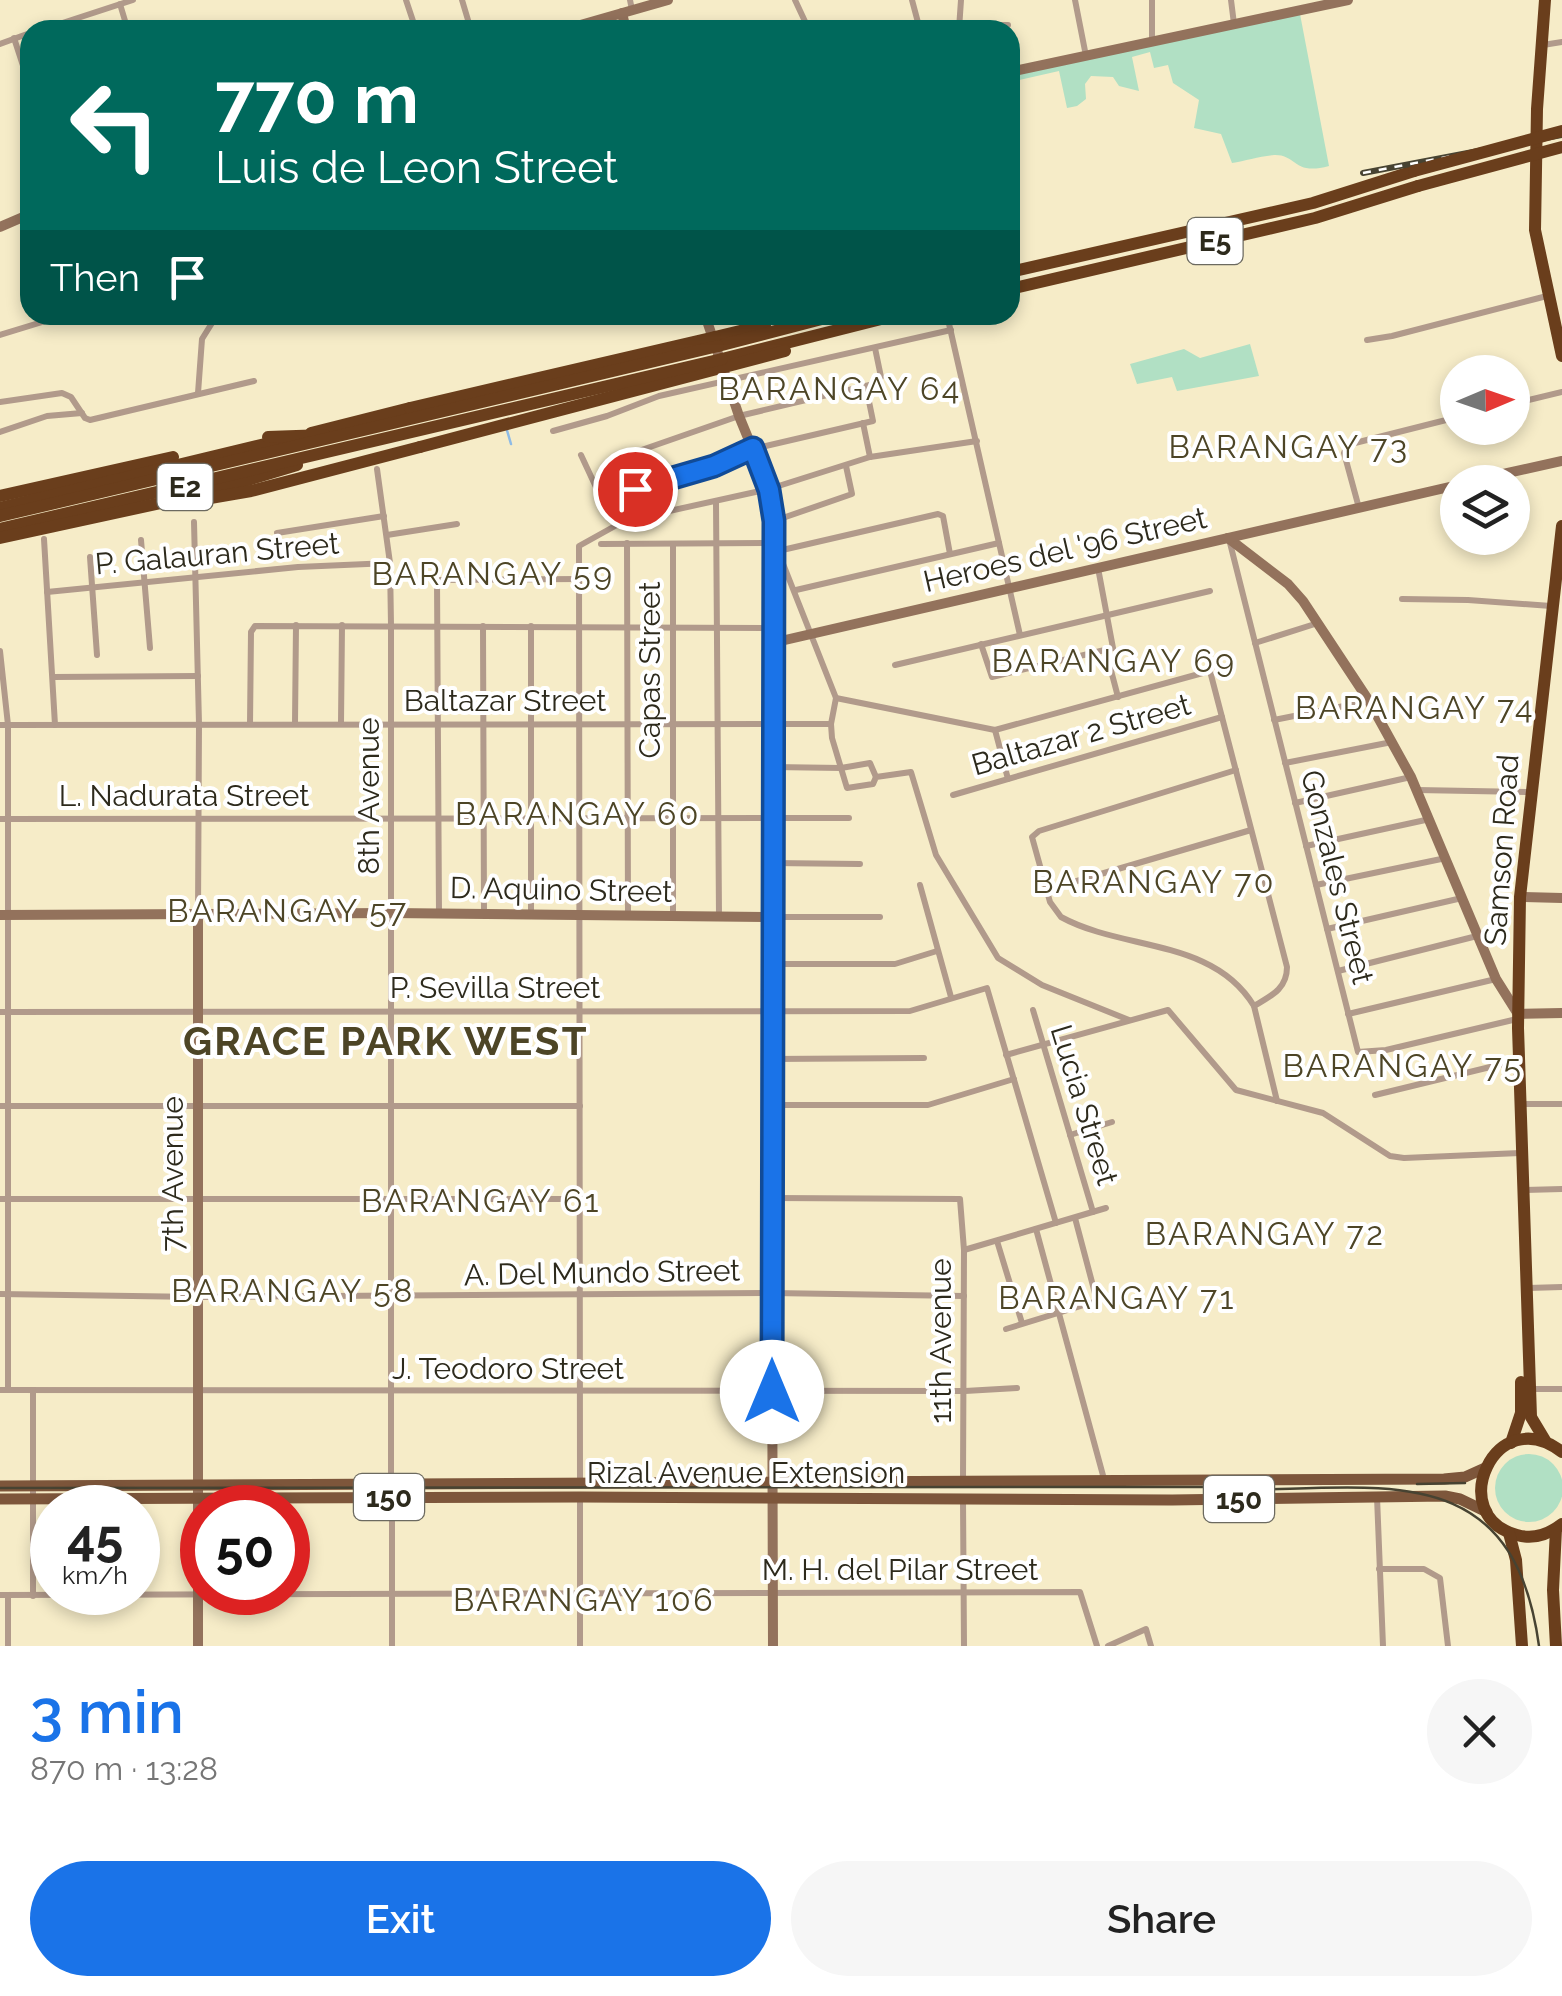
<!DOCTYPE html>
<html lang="en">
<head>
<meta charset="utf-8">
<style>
	:root { --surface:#fff; --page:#f6f6f6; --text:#222; --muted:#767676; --accent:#1a73e8 }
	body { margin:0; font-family:Raleway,sans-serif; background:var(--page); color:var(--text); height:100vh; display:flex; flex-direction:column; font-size:38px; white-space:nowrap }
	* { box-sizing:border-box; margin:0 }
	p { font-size:32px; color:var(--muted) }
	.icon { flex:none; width:55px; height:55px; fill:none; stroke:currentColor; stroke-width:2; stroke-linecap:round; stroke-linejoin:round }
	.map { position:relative; height:1646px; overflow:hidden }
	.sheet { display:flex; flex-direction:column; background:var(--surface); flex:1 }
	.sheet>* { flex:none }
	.guide { position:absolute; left:20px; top:20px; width:1000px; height:305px; border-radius:30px; box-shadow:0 5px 15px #0003; background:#00695c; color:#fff; overflow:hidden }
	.needle { width:65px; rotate:88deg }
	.buttons { position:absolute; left:1440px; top:355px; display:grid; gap:20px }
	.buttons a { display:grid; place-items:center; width:90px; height:90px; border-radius:50%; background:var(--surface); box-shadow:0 5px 15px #0003; font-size:50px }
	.speed { position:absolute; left:30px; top:1485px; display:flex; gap:20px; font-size:50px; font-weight:700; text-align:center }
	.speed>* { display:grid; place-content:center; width:130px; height:130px; border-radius:50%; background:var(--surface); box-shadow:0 5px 15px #0003; line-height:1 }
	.speed small { font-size:25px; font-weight:400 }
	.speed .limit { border:15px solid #d22; background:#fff; color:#111 }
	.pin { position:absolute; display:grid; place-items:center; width:85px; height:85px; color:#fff; margin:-42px; border:5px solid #fff; border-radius:50%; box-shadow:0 2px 10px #0007 }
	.me { position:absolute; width:110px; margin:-55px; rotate:0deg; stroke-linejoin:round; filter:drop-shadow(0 0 8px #0008) }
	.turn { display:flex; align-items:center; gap:35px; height:210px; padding:0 30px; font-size:45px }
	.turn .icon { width:130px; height:130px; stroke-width:2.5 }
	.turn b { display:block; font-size:70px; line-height:85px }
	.then { display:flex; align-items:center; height:95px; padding:0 30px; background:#0003; gap:20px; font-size:38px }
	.round { display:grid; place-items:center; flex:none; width:105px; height:105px; border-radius:52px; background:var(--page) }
	.summary { display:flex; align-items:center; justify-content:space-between; height:170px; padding:0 30px }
	h1 { font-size:60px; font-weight:600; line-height:75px; color:var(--accent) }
	.primary-button { display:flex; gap:20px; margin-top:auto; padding:20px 30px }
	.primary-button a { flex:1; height:115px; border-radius:60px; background:var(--accent); color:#fff; font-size:40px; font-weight:600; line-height:115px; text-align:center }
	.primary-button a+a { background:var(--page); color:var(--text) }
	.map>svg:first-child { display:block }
	.green { fill:#b1e0c4 }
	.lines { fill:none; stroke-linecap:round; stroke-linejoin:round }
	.stream { stroke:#8ebbe6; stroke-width:2.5 }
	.street { stroke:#b19a8b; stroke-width:6 }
	.secondary { stroke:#93725c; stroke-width:10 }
	.primary { stroke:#7d563b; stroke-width:11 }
	.highway { stroke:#6a3e1c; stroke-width:12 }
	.tram { stroke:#474332; stroke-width:2.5 }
	.rail-casing { stroke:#474332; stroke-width:6 }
	.rail { stroke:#fff; stroke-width:2.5; stroke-dasharray:8; stroke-linecap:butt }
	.highway-bridge { stroke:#6a3e1c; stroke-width:12 }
	.route-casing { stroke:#114b97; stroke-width:25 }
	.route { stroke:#1a73e8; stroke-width:18 }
	.labels { text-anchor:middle; stroke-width:8; stroke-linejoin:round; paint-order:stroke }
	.shield { fill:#fff; stroke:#6c6a60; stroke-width:2.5 }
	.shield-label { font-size:28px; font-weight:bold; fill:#2d2a1c }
	.street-label { font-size:30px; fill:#2d2a1c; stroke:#fff }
	.neighbourhood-label { font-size:32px; letter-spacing:2.5px; fill:#4d4526; stroke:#fff }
	.district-label { font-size:40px; font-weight:bold; letter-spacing:2.5px; fill:#4d4526; stroke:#fff }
</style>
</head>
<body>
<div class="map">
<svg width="1562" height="1646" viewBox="0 0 1562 1646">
	<rect width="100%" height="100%" fill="#f6ecc8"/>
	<g class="green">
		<path d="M1300,14L1329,166C1293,176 1297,154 1274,155C1260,156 1245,161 1232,163L1221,134L1194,128L1199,100L1173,83L1168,65L1154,68L1150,52L1132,57L1139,91L1119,86L1113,77L1091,76L1085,84L1086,99L1077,106L1067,108L1059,71L1010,82V74Z"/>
		<polygon points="1250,344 1259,376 1177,391 1172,377 1137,384 1130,364 1184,349 1200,358"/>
		<circle cx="1529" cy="1488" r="34"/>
	</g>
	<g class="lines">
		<polyline class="stream" points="506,427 511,444"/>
		<g class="street">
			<polyline points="406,0 416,30"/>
			<polyline points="462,0 471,30"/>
			<polyline points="630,0 632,10"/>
			<polyline points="795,0 809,30"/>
			<polyline points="912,0 920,30"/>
			<polyline points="1075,0 1086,56"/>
			<polyline points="1231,0 1234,24"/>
			<polyline points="120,4 126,24"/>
			<polyline points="959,29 961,0"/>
			<polyline points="41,30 133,0"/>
			<polyline points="920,30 943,25 1008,25"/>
			<polyline points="14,38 30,87"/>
			<polyline points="1152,41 1152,0"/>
			<polyline points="0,44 30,33"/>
			<polyline points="1543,45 1562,42"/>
			<polyline points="947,315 1020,635"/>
			<polyline points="0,335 65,315"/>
			<polyline points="1367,340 1392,336 1547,296"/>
			<polyline points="198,393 202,339 217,315"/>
			<polyline points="0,402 62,393 71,397 85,418 90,420 254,381"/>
			<polyline points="1512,404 1562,392"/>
			<polyline points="863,423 870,457"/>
			<polyline points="553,431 607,416 659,396 951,330"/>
			<polyline points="0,432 47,416 82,413"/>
			<polyline points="630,454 739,416 878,383 881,377 875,348"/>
			<polyline points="581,455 602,500 624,521"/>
			<polyline points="377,469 390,563 391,625 391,1483"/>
			<polyline points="635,489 714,465 753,449 873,421 866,387"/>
			<polyline points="716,502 719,916"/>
			<polyline points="1359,508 1344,453 1347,445 1458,417"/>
			<polyline points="774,521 852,494 846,466"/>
			<polyline points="194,522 199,724 198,914"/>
			<polyline points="277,533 384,516"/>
			<polyline points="387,535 457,524"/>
			<polyline points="44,539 55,725"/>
			<polyline points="1229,539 1358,1052 1386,1050 1517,1019"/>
			<polyline points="141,540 150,648"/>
			<polyline points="627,543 628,916"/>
			<polyline points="601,544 773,543"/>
			<polyline points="673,544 673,916"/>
			<polyline points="778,551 836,698 831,724 832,738 847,788 873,784 876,777 911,772 936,855 998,958 1042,985 1129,1020"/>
			<polyline points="778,551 938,514 943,516 950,554"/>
			<polyline points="90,557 97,655"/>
			<polyline points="796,590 999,543"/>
			<polyline points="47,592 298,567 390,563"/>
			<polyline points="1402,599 1468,600 1551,606"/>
			<polyline points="483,626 484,913"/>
			<polyline points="531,626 531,914"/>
			<polyline points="1255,643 1318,623"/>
			<polyline points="981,644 992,677 1113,648 1098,568"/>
			<polyline points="0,651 8,725 8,1390"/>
			<polyline points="1108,659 1118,697"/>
			<polyline points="895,665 1210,591"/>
			<polyline points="53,677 198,676"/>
			<path d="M836,698L995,730L1210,671L1287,967C1287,989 1271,996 1254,1006"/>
			<polyline points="1274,720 1369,701"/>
			<polyline points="295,723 296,625"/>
			<polyline points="341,723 342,625"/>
			<polyline points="250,724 251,632 255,626 772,628"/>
			<polyline points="0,725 831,724"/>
			<polyline points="995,730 1008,779"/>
			<polyline points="1285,763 1392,742"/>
			<polyline points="773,767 841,768 870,763 876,777"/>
			<path d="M1236,770L1039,831L1032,837L1050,902L1061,917C1123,951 1213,938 1254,1006L1277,1101"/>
			<polyline points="1417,790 1530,792"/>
			<polyline points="953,795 1222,717"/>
			<polyline points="1295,803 1411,777"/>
			<polyline points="0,819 849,818"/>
			<polyline points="1306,846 1430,819"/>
			<polyline points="772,863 860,864"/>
			<polyline points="920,885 951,997"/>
			<polyline points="1316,885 1446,858"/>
			<polyline points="1046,890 1251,830"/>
			<polyline points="439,914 437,580 579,579"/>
			<polyline points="772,917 880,917"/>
			<polyline points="1327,929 1462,898"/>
			<polyline points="771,964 895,964 937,951"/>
			<polyline points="1338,971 1477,936"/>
			<polyline points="1033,1010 1093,1212"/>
			<polyline points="0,1012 910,1011 987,988 1056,1223"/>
			<polyline points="1348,1014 1496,979"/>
			<polyline points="1006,1055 1168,1010 1236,1090 1323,1113 1390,1156 1404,1158 1520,1153"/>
			<polyline points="771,1059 924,1058"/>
			<polyline points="1375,1095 1519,1060"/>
			<polyline points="1521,1104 1562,1104"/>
			<polyline points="772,1105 928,1105 1014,1079"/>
			<polyline points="0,1106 580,1106"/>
			<polyline points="1070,1135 1112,1122"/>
			<polyline points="1525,1190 1562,1189"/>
			<polyline points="773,1198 960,1199 964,1250 963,1482"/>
			<polyline points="0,1199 580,1199"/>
			<polyline points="1036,1229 1104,1479"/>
			<polyline points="997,1241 1022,1323"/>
			<polyline points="964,1250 1106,1208"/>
			<polyline points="1528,1288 1562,1287"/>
			<polyline points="0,1294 198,1297 772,1293 964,1296"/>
			<polyline points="1006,1329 1097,1301 1075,1218"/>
			<polyline points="1531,1389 1562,1389"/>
			<polyline points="0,1390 965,1391 1017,1388"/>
			<polyline points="33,1390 33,1596"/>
			<polyline points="580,1483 579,546 624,521 769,489 870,457 977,441"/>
			<polyline points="1377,1497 1383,1646"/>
			<polyline points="580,1498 580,1646"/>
			<polyline points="963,1499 964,1646"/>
			<polyline points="1379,1569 1424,1569 1440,1578 1448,1646"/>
			<polyline points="0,1595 1080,1592 1097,1646"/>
			<polyline points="8,1595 8,1646"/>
			<polyline points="392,1646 392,1498"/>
			<polyline points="1108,1646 1146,1629 1151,1646"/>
		</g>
		<g class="secondary">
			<polyline points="622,13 626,30"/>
			<polyline points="563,30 668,0"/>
			<polyline points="1010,72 1348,0"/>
			<polyline points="0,227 30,214"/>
			<polyline points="705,315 739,416 769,489 774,521 771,950 773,1646"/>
			<polyline points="1467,482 1562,461"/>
			<polyline points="1228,538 1288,584 1303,601 1369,701 1411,777 1496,979 1518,1014 1562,1013"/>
			<polyline points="772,643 1458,485"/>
			<polyline points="1520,897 1562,898"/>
			<polyline points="198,914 198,1646"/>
			<polyline points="0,915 391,913 771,917"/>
		</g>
		<g class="primary">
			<polyline points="0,1486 1444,1479 1465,1477 1485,1468"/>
			<polyline points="0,1499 580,1497 1172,1500 1445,1496 1460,1499 1487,1512"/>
		</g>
		<g class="highway">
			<polyline points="1545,0 1537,109 1535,230 1562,356"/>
			<polyline points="1010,272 1313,203 1414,171"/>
			<polyline points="1010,289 1315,218 1418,186"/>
			<polyline points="715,337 765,325"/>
			<polyline points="718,346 837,315"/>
			<polyline points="722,359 897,315"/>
			<polyline points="311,433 410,408"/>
			<polyline points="211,491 297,465"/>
			<polyline points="0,496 173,457"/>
			<polyline points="170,505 251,491 420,447"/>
			<polyline points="0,508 282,440"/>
			<polyline points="1546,1442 1531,1417 1518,1028 1520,897 1562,526"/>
			<polyline points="1511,1443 1521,1413 1521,1382"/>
			<path d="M1562,1452C1495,1400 1444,1516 1517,1535C1534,1540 1549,1534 1562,1524"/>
			<polyline points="1556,1529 1553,1590 1556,1646"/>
			<polyline points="1509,1533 1516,1560 1522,1646"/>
		</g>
		<g class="tram">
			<polyline points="1417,1484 1465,1483"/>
			<path d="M0,1488L1070,1487H1218L1242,1490C1387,1488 1514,1460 1539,1646"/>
		</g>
		<defs>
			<polyline id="rail" points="1363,173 1562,135"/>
		</defs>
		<use href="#rail" class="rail-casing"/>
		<use href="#rail" class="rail"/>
		<g class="highway-bridge">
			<polyline points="1414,171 1562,131"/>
			<polyline points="1418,186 1562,147"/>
			<polyline points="410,408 715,337"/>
			<polyline points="268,437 325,435"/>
			<polyline points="420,447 785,351"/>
			<polyline points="0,516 718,346"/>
			<polyline points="0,529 722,359"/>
			<polyline points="0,538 179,499"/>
		</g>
	</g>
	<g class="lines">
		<defs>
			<polyline id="route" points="635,489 714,466 753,448 769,490 774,521 772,1392"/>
		</defs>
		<use href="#route" class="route-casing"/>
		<use href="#route" class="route"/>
	</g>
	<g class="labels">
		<g class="shield">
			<rect x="1187.5" y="218" width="55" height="46" rx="8"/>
			<rect x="157.5" y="464" width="55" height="46" rx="8"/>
			<rect x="354" y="1474" width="70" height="46" rx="8"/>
			<rect x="1204" y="1476" width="70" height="46" rx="8"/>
		</g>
		<g class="shield-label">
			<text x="1215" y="251">E5</text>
			<text x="185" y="497">E2</text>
			<text x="389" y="1507">150</text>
			<text x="1239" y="1509">150</text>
		</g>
		<g class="street-label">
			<text transform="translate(1065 550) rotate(-13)" y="10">Heroes del '96 Street</text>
			<text transform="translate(217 554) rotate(-5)" y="10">P. Galauran Street</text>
			<text transform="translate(650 670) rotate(-90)" y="10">Capas Street</text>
			<text x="505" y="711">Baltazar Street</text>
			<text transform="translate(1081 735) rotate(-16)" y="10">Baltazar 2 Street</text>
			<text x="184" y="806">L. Nadurata Street</text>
			<text transform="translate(369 796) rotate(-90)" y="10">8th Avenue</text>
			<text transform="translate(1502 850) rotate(-86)" y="10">Samson Road</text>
			<text transform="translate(1337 877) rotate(76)" y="10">Gonzales Street</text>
			<text transform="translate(561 890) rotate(1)" y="10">D. Aquino Street</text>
			<text x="495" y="998">P. Sevilla Street</text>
			<text transform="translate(1084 1105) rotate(73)" y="10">Lucia Street</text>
			<text transform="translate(173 1174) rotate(-90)" y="10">7th Avenue</text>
			<text transform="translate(602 1273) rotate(-1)" y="10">A. Del Mundo Street</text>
			<text transform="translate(941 1341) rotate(-90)" y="10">11th Avenue</text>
			<text x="508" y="1379">J. Teodoro Street</text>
			<text x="746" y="1483">Rizal Avenue Extension</text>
			<text x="900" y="1580">M. H. del Pilar Street</text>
		</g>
		<g class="neighbourhood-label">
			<text x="840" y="400">BARANGAY 64</text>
			<text x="1289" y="458">BARANGAY 73</text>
			<text x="493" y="585">BARANGAY 59</text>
			<text x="1114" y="672">BARANGAY 69</text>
			<text x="1415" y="719">BARANGAY 74</text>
			<text x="578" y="825">BARANGAY 60</text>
			<text x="1154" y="893">BARANGAY 70</text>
			<text x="288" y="922">BARANGAY 57</text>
			<text x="1403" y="1077">BARANGAY 75</text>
			<text x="481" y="1212">BARANGAY 61</text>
			<text x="1265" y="1245">BARANGAY 72</text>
			<text x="293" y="1302">BARANGAY 58</text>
			<text x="1117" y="1309">BARANGAY 71</text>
			<text x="584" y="1611">BARANGAY 106</text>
		</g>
		<g class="district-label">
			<text x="386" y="1055">GRACE PARK WEST</text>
		</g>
	</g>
</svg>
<div class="buttons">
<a><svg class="needle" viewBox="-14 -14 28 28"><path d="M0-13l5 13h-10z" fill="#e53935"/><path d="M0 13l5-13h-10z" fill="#767676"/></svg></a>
<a><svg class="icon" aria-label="layers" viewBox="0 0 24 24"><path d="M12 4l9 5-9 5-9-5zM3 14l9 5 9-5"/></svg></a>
</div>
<div class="speed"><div>45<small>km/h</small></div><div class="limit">50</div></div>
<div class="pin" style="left:635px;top:489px;background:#d93025"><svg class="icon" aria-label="arrive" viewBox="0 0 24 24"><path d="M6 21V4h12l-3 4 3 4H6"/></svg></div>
<svg class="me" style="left:772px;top:1392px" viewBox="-20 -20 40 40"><circle r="19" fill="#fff"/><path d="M0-13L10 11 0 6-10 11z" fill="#1a73e8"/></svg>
<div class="guide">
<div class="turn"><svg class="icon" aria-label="left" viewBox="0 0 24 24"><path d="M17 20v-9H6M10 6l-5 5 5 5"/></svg><div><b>770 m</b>Luis de Leon Street</div></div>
<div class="then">Then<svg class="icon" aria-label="arrive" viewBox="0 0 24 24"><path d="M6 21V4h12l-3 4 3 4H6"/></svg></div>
</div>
</div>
<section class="sheet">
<div class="summary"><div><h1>3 min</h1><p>870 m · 13:28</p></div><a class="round"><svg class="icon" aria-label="close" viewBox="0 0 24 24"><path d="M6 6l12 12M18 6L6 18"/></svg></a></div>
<div class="primary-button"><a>Exit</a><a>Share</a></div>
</section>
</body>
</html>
